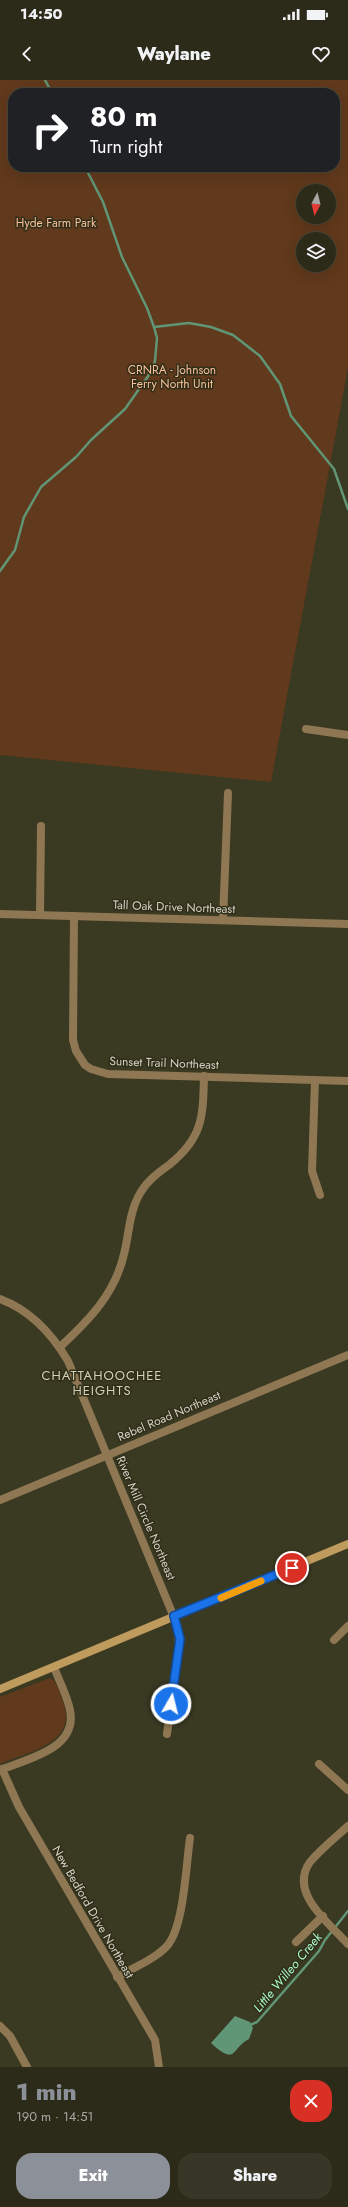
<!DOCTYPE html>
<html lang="en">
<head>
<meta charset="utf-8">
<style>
	:root { --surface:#2c2b1a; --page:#383727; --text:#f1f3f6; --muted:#a6a7a2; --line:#484739; --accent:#8c9099 }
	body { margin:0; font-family:Jost,sans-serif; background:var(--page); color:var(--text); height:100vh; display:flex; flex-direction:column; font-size:15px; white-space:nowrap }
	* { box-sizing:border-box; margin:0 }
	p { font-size:13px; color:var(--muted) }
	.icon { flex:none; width:22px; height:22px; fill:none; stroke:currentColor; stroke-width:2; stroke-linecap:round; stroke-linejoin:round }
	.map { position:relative; height:1987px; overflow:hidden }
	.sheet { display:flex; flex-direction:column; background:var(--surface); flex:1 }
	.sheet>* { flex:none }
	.guide { position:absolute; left:8px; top:8px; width:332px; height:84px; border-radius:16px; box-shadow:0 4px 16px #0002,0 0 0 1px var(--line); background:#202124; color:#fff; overflow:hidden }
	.needle { width:26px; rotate:187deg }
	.controls { position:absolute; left:296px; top:104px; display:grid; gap:8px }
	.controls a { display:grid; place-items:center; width:40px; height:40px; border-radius:50%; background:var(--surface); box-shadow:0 4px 16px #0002,0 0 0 1px var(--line); font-size:20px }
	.pin { position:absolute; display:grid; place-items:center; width:34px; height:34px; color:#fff; margin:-17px; border:2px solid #fff; border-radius:50%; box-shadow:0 1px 4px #0007 }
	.me { position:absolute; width:44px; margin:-22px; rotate:8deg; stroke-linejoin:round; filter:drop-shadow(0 0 3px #0008) }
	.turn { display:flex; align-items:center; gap:14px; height:84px; padding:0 16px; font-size:18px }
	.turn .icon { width:52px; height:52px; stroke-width:2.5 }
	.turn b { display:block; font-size:28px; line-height:34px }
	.round { display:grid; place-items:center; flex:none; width:42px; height:42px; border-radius:16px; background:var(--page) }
	.headline { display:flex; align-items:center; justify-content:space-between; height:68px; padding:0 16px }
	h1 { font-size:24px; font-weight:800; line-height:30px; color:var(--accent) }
	.button { display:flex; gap:8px; margin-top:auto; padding:8px 16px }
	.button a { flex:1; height:46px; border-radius:16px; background:var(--accent); color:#fff; font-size:16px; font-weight:800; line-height:46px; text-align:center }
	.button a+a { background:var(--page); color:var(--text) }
	.status { display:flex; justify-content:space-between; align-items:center; height:28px; padding:0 20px; background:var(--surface); direction:ltr }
	.status svg { height:11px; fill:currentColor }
	header { display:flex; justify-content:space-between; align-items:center; height:52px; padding:0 16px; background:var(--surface); font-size:18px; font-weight:800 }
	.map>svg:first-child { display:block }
	.green { fill:#61391c; fill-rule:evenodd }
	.water { fill:#609575 }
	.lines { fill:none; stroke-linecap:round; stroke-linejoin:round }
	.stream { stroke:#609575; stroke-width:2.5 }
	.street { stroke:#8e7752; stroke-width:8 }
	.secondary { stroke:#bf9b5d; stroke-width:8 }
	.route-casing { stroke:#114b97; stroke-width:10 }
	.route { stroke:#1a73e8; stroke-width:7 }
	.slow { stroke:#f59e0b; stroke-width:7 }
	.labels { text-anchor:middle; stroke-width:3; stroke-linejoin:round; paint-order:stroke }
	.park-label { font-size:12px; fill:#f9bf9a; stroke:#302e18 }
	.street-label { font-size:12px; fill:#d3d2c5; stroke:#302e18 }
	.neighbourhood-label { font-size:13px; letter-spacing:1px; fill:#d2d1b6; stroke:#302e18 }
	.water-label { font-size:13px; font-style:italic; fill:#a7f8c7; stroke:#302e18 }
</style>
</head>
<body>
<div class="status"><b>14:50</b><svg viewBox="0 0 49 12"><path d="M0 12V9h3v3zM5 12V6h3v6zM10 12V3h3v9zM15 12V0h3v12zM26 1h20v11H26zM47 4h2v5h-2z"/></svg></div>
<header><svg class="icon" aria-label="back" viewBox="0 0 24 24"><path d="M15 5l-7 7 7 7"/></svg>Waylane<svg class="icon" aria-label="heart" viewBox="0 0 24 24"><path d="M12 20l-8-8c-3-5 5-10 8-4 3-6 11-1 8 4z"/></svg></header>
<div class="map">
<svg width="348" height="1987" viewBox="0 0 348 1987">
	<rect width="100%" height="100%" fill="#3a3922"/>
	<g class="green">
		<path d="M0,0H348V288L271,702L0,675ZM13,13H335V87H13ZM303,111H329V137H303ZM303,159H329V185H303Z"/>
		<path d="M50,1598C58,1602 60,1614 63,1622C79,1663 28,1672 0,1684V1617Z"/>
	</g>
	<path class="water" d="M235,1936L250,1942L253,1948L249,1959C231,1968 237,1987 211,1963Z"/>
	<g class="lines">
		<g class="stream">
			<polyline points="45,0 52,13"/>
			<polyline points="154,247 189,243 211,247 233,255 260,276 280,304 291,336 334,389 348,429"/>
			<polyline points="0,491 15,470 24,437 41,407 76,377 91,360 125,329 151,292 155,281 157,258 154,247 147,228 122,177 103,122 85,87"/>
			<polyline points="248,1946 257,1942 319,1871 325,1860 348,1831"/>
		</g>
		<g class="street">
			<polyline points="306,649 348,655"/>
			<polyline points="0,834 348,844"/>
			<polyline points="40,835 41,746"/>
			<polyline points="74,836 73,960 76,971 85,985 91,989 108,994 348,1001"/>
			<polyline points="223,840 228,713"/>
			<polyline points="315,1000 312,1091 320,1115"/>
			<path d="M0,1219C30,1230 52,1254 68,1281L178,1547L179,1566L167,1654"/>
			<path d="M60,1267C89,1240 115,1214 124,1174C129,1155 129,1134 138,1117C145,1103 156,1094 169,1085C203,1058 203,1037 204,996"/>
			<polyline points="0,1420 348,1275"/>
			<polyline points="334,1560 348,1546"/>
			<polyline points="319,1684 348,1710"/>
			<polyline points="2,1689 19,1727 155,1960 159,1987"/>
			<path d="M0,1690C27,1679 78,1669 70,1630C67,1615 59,1601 54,1587"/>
			<path d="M348,1746C336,1757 321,1769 310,1782C288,1813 330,1844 348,1864"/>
			<polyline points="296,1862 323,1836"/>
			<path d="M117,1897C133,1888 155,1879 167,1866C184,1847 186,1785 190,1758"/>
			<polyline points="0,1946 10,1956 27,1987"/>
		</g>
		<polyline class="secondary" points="0,1609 348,1464"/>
	</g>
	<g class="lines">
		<defs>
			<polyline id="route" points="171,1624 180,1559 174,1536 292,1488"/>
		</defs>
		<use href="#route" class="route-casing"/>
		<use href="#route" class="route"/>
		<polyline class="slow" points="221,1518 261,1501"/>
	</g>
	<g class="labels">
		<g class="park-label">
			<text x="56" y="147">Hyde Farm Park</text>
			<text x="172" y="294">CRNRA - Johnson<tspan x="172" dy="14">Ferry North Unit</tspan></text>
		</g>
		<g class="street-label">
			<text transform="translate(174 827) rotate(2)" y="4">Tall Oak Drive Northeast</text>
			<text transform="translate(164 983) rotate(2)" y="4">Sunset Trail Northeast</text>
			<text transform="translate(169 1336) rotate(-23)" y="4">Rebel Road Northeast</text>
			<text transform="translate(146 1438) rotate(67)" y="4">River Mill Circle Northeast</text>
			<text transform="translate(93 1832) rotate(60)" y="4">New Bedford Drive Northeast</text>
		</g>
		<g class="neighbourhood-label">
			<text x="102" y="1300">CHATTAHOOCHEE<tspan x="102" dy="15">HEIGHTS</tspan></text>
		</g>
		<g class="water-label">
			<text transform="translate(287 1892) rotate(-50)" y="5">Little Willeo Creek</text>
		</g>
	</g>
</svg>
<div class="controls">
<a><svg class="needle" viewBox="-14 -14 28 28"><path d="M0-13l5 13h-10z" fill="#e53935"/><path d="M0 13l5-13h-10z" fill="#a6a7a2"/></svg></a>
<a><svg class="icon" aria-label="layers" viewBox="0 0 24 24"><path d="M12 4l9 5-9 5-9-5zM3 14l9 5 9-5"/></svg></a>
</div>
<div class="pin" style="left:292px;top:1488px;background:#d93025"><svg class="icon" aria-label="arrive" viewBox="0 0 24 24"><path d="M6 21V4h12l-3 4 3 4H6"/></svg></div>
<svg class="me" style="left:171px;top:1624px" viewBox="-20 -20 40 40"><circle r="17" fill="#1a73e8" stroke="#fff" stroke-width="3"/><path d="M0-11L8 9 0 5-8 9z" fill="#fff"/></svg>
<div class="guide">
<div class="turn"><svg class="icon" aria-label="right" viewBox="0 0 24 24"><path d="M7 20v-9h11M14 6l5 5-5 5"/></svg><div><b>80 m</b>Turn right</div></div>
</div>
</div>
<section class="sheet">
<div class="headline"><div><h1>1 min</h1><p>190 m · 14:51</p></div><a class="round" style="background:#d93025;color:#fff"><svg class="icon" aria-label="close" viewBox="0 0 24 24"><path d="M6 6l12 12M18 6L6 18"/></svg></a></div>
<div class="button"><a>Exit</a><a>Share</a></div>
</section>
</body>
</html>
